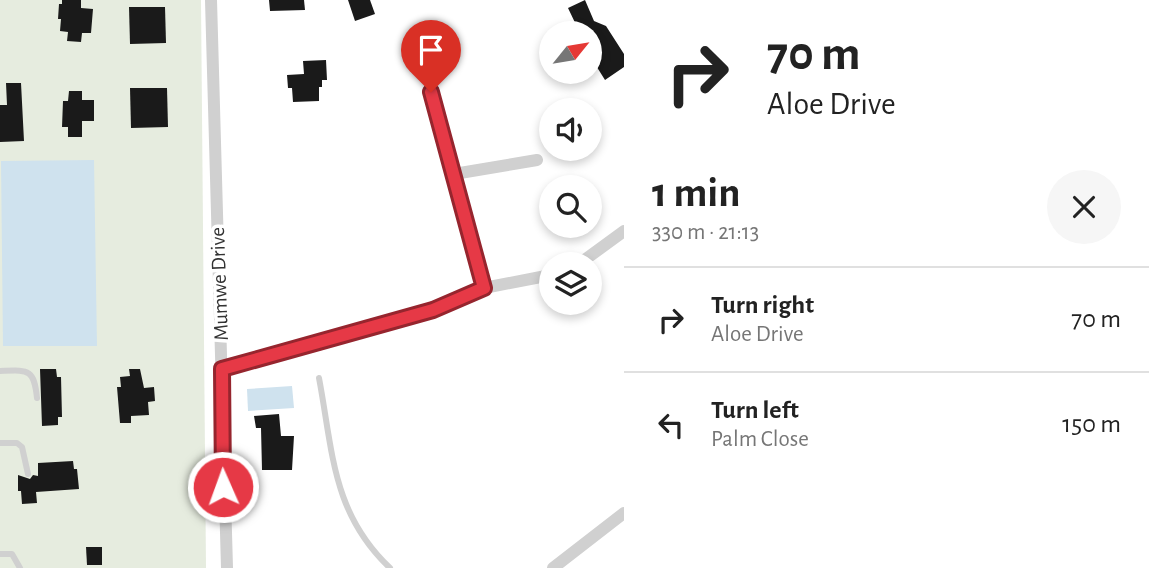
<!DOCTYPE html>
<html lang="en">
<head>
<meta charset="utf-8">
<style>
	:root { --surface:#fff; --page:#f6f6f6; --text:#222; --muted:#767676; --line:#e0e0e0 }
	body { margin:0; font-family:"Alegreya Sans",sans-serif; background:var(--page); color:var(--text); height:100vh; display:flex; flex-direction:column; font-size:26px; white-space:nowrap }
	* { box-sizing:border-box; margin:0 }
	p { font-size:23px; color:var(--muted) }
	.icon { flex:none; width:38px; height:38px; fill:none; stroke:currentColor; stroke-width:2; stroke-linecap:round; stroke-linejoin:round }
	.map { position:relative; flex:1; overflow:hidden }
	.details { display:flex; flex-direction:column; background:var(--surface); width:525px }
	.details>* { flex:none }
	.guide { background:#fff; color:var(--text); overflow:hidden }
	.needle { width:46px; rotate:60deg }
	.tools { position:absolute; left:539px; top:21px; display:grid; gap:14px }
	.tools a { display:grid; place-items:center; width:63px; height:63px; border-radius:50%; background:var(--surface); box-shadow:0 4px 10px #0003; font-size:35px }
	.pin { position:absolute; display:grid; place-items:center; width:60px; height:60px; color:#fff; margin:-72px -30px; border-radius:50% 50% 50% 0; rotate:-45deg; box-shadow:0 0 7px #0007 }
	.pin .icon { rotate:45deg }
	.me { position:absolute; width:77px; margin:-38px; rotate:358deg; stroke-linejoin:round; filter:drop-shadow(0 0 5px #0008) }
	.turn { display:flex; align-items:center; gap:24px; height:147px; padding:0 28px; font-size:32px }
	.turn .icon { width:91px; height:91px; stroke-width:2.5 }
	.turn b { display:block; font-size:49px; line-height:60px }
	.round { display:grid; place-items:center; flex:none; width:74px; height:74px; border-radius:37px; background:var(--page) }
	.overview { display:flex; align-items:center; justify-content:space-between; height:119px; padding:0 28px }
	h1 { font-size:42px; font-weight:700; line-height:52px }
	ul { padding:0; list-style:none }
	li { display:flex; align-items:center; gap:21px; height:105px; padding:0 28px; border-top:2px solid var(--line) }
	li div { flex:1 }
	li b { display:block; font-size:26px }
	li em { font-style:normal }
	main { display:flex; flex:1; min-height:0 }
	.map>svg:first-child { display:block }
	.green { fill:#e6ecdf }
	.water { fill:#cfe2ee }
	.building { fill:#1a1a1a }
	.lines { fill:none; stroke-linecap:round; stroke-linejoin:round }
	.lane { stroke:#d0d0d0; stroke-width:6 }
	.street { stroke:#d0d0d0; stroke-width:12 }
	.route-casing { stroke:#96252e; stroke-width:18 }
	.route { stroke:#e63946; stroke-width:12 }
	.labels { text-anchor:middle; stroke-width:7; stroke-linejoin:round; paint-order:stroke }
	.street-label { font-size:21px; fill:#333; stroke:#fff }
</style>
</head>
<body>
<main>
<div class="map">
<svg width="624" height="568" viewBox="0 0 624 568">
	<rect width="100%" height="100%" fill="#fff"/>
	<polygon class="green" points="0,0 201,0 206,568 0,568"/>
	<g class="water">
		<polygon points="94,160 97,346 3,346 1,161"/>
		<polygon points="292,386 294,408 248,411 247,389"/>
	</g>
	<g class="building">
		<polygon points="62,0 81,0 81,8 93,9 91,33 82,33 81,42 67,41 68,32 60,31 61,19 58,19 59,4 62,4"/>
		<polygon points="269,0 304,0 305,10 270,11"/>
		<polygon points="348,0 370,0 375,14 355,21"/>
		<polygon points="585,0 594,21 606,26 624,54 624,67 605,80 590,56 590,33 579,31 568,8"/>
		<polygon points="129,7 165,7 166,43 130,44"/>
		<polygon points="326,60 327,80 322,80 322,87 319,87 319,101 293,102 292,88 288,88 287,75 304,74 303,61"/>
		<polygon points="6,83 21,83 24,141 0,142 0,105 7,105"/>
		<polygon points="130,88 167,88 168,127 131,128"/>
		<polygon points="69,91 82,91 82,100 94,100 94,121 82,121 82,137 68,137 68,127 62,127 63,101 68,101"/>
		<polygon points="40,369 56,369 57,377 61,377 62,417 58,417 58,425 42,426"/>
		<polygon points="129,369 140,369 144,388 154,387 155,401 148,402 149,415 131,416 131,423 120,423 117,387 121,387 120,377 130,376"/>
		<polygon points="279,414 281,436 294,436 292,470 262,470 261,428 256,428 254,416"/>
		<polygon points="73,461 74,469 77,469 79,489 36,492 37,503 22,504 21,491 18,491 18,475 30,479 33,475 38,476 38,463"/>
		<polygon points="86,547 102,547 102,565 87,565"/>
	</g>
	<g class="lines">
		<g class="lane">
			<path d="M0,371C28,370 34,368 37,398"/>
			<path d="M319,378C333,452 332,513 390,568"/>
			<polyline points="0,443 17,443 22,447 28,474"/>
			<polyline points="0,554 12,554 20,568"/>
		</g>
		<g class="street">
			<polyline points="211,0 227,568"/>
			<polyline points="431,92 484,288"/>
			<polyline points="454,174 537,160"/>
			<polyline points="579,264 624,231"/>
			<polyline points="222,369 433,310 484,288 551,275"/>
			<polyline points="553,568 624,513"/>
		</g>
	</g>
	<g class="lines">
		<defs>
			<polyline id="route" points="223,487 222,369 433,310 484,288 431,92"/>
		</defs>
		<use href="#route" class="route-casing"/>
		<use href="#route" class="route"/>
	</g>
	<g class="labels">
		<g class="street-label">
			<text transform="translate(219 284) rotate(-92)" y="7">Mumwe Drive</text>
		</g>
	</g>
</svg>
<div class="tools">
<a><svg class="needle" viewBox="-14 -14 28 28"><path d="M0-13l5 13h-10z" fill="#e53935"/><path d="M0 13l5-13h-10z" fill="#767676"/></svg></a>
<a><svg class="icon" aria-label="sound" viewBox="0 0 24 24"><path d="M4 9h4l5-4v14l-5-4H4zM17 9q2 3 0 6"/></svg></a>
<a><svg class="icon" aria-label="search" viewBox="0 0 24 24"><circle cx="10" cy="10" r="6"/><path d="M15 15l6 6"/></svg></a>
<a><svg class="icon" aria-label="layers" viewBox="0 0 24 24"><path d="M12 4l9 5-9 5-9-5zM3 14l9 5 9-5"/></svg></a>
</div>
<div class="pin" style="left:431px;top:92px;background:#d93025"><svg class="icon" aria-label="arrive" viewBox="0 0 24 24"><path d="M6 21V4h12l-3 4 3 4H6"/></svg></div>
<svg class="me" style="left:223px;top:487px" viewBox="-20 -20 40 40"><circle r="17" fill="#e63946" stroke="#fff" stroke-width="3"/><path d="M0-11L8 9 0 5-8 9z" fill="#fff"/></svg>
</div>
<section class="details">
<div class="guide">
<div class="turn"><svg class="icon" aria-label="right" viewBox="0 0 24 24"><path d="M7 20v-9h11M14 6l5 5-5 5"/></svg><div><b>70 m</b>Aloe Drive</div></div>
</div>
<div class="overview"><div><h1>1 min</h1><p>330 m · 21:13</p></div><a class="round"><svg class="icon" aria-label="close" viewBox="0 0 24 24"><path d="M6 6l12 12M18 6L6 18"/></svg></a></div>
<ul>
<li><svg class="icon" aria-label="right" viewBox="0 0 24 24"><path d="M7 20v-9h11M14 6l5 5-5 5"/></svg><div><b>Turn right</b><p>Aloe Drive</p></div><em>70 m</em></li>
<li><svg class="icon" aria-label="left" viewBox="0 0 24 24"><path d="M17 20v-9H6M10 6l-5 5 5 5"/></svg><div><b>Turn left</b><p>Palm Close</p></div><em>150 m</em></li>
</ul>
</section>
</main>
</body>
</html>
